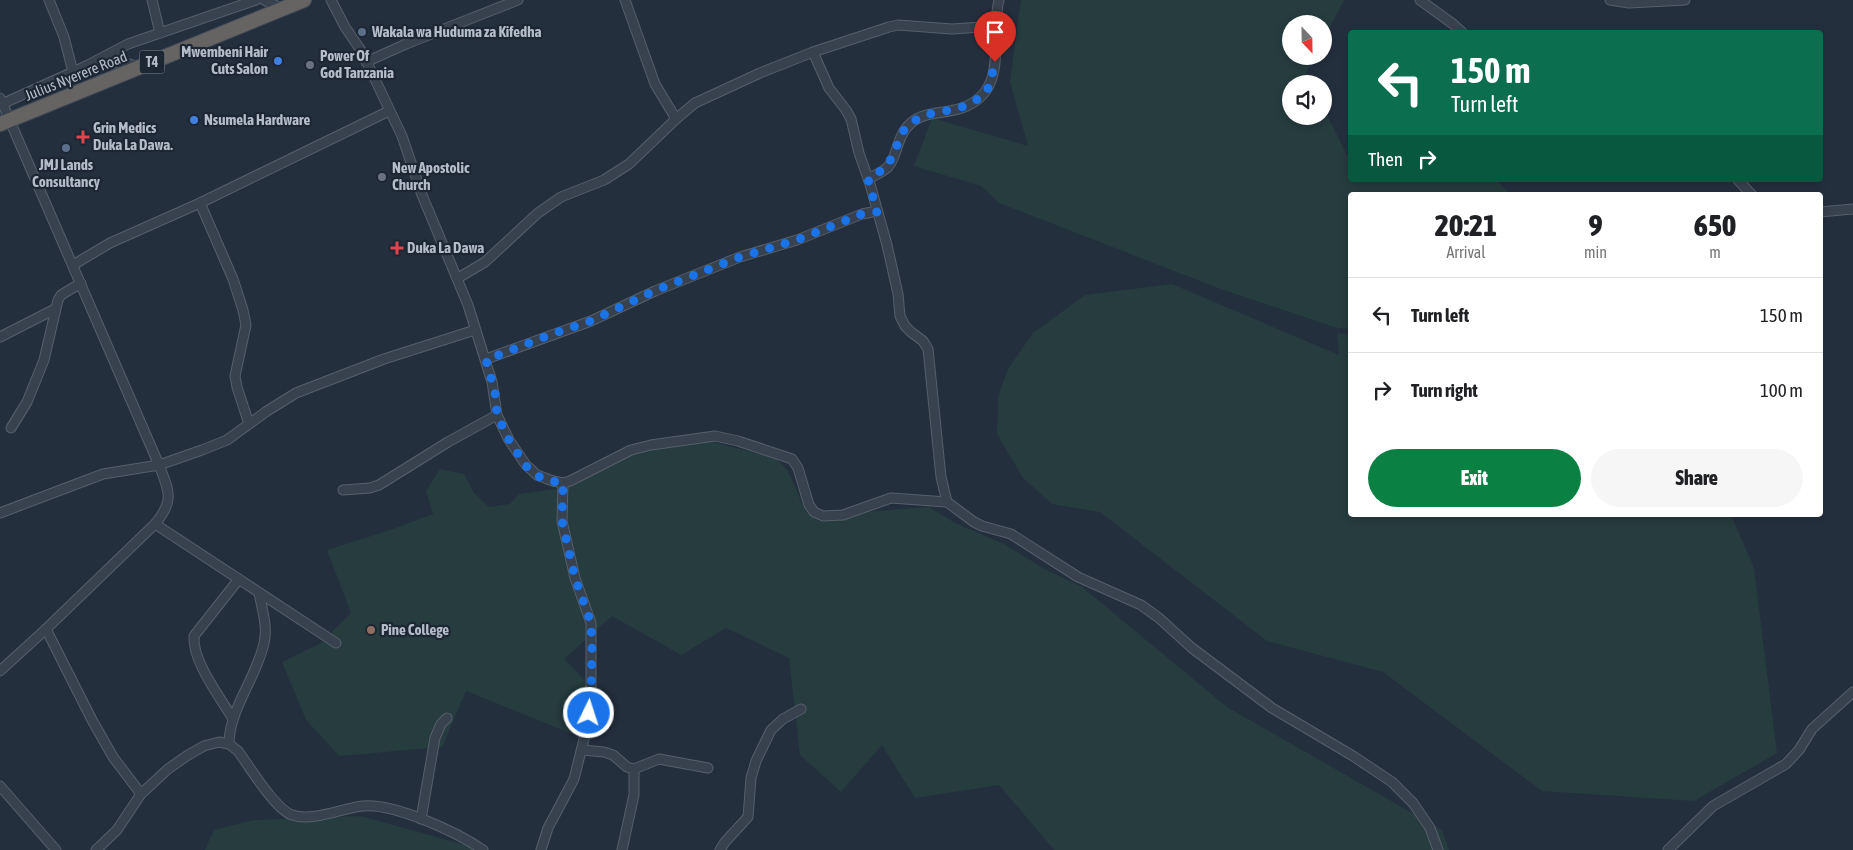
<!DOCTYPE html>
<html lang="en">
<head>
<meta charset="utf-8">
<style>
	:root { --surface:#fff; --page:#f6f6f6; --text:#202124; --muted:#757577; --line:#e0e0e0; --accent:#0b8043 }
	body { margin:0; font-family:"Asap Condensed",sans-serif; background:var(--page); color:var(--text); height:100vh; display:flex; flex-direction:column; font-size:19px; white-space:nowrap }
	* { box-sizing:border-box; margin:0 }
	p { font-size:16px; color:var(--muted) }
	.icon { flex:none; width:28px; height:28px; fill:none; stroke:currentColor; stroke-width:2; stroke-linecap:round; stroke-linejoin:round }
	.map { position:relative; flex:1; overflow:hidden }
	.details { position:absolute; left:1348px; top:192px; width:475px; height:325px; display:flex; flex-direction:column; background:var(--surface); border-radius:5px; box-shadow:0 2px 8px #0003 }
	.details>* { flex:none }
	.banner { position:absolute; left:1348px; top:30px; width:475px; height:152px; border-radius:5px; box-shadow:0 2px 8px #0003; background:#0b6e4f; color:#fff; overflow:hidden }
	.needle { width:32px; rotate:158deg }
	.buttons { position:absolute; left:1282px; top:15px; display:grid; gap:10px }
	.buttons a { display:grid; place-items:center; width:50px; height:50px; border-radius:50%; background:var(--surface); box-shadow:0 2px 8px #0003; font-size:25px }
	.pin { position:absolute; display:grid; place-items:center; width:42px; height:42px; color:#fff; margin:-51px -21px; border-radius:50% 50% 50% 0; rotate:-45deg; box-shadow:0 0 5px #0007 }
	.pin .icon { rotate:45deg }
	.me { position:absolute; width:55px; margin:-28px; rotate:4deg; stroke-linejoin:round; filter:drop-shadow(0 0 4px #0008) }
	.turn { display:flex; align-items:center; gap:18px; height:105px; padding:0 20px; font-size:22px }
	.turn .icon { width:65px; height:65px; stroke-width:2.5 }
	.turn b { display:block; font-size:35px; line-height:42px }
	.then { display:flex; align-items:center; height:48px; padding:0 20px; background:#0003; gap:10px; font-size:19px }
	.eta { display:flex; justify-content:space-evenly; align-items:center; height:85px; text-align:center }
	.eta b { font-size:30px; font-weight:800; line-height:35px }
	.action { display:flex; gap:10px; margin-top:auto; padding:10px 20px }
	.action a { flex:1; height:58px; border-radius:30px; background:var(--accent); color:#fff; font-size:20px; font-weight:800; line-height:58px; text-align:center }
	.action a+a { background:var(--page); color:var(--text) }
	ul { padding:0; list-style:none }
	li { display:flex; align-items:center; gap:15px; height:75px; padding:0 20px; border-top:1px solid var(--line) }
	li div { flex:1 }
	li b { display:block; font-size:19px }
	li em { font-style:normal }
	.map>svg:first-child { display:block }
	.green { fill:#263c3f }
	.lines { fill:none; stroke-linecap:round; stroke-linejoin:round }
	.minor-casing { stroke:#565f6c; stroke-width:11 }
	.trunk-casing { stroke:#434c59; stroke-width:16 }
	.minor { stroke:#38414e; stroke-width:9 }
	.trunk { stroke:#656462; stroke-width:14 }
	.route { stroke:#1a73e8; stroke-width:9; stroke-dasharray:0 16.2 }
	.service-dot { fill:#5c6f8a; stroke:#1d2633; stroke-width:2 }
	.shop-dot { fill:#3f7fe0; stroke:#1d2633; stroke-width:2 }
	.worship-dot { fill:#6b7280; stroke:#1d2633; stroke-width:2 }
	.health-dot { fill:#e0444e; stroke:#1d2633; stroke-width:2 }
	.education-dot { fill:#8d6e63; stroke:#1d2633; stroke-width:2 }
	.labels { text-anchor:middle; stroke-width:4.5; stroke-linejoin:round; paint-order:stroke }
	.shield { fill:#1d2633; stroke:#878f9c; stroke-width:1 }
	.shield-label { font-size:14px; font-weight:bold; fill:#b4bcc9 }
	.poi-label { font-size:15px; font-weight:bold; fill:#b4bcc9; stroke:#1d2633; text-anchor:start }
	.street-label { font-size:15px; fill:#b4bcc9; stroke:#1d2633 }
</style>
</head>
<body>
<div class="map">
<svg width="1853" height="850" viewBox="0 0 1853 850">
	<rect width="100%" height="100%" fill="#242f3e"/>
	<g class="green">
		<polygon points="1021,0 1344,0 1324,39 1324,24 1291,24 1291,56 1315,56 1306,73 1311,84 1291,84 1291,116 1324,116 1324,109 1347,155 1350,151 1350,180 1496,180 1511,195 1350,195 1350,329 1337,328 1218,288 999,203 981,186 914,166 932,118 1028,146 1010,82"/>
		<polygon points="1172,284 1339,355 1337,333 1350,334 1350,515 1731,515 1754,568 1777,753 1694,801 1542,791 1383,672 1267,641 1100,512 1052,504 1023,478 997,434 998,397 1008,369 1033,333 1085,295"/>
		<polygon points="696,438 776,458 788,471 806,512 819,521 850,513 929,507 955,523 1004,544 1043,568 1082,587 1227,707 1442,830 1449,850 1054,850 999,785 915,798 882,745 841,792 800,755 789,658 726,628 681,655 612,616 564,659 603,699 577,736 466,691 442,747 339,756 306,720 282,662 321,643 351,613 327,550 393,529 433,514 426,491 440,469 464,474 474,493 489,507 510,504 519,494 557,489 645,449"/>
		<polygon points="361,816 483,850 205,850 214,830 254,820"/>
	</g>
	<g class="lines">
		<defs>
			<g id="minor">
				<polyline points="49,0 64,37 73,72"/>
				<polyline points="152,0 160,33"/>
				<polyline points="264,0 283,9"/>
				<polyline points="331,0 345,27 362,52 402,136 422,195 468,305 492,382 497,415 509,440 526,465 537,475 553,481 563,483 570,481 631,450 651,445 715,436 738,441 792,459 798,468 809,505 814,512 823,516 843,515 891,498 947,502 974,522 982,526 1011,534 1078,577 1141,605 1159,618 1192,648 1272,708 1353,756 1392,782 1413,803 1430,828 1438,850"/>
				<polyline points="625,0 655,84 676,119"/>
				<polyline points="1420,0 1453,24 1462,32"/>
				<polyline points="1610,0 1629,3 1685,0"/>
				<polyline points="813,52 829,88 846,110 851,119 859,153 870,184 887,245 898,294 900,316 905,326 911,332 923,341 928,349 941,477 947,502"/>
				<polyline points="366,62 406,44 518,0"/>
				<polyline points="86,66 128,44 256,0"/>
				<path d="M0,98L159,465C169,491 175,500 155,524L46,629L0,671"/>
				<polyline points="2,104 86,66 122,62 140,67"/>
				<path d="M868,179C875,175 883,172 888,167C898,156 896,136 911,123C924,111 945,114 962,108C1011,90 989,38 999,0"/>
				<polyline points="1738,180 1752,195"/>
				<polyline points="200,203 233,279 243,310 246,325 235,376 237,387 249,424"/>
				<polyline points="1820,212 1853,209"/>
				<polyline points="73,265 110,243 200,203 389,111"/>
				<polyline points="458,278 485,262 538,213 561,197 604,180 629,164 676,119 695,103 760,73 813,52 889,27 898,25 952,29 997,26"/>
				<polyline points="0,337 55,309"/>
				<polyline points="486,359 591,321 655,291 740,257 797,240 862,214 877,211"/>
				<polyline points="11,428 27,402 44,360 58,300 61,295 81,283"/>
				<polyline points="343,490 370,488 379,485 448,442 497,415"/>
				<polyline points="0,513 103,474 159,465 202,450 227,440 267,411 296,393 384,359 475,330"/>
				<polyline points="155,524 336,643"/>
				<polyline points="46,629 92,720 113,757 141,794"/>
				<path d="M233,719C220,697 192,661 194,636L239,579"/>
				<path d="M229,744C229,709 257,677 264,643C268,627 262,609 259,593"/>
				<polyline points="582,750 604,752 613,755 627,767 634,769 659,759 708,768"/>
				<polyline points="0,786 56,850"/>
				<polyline points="421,819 435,738 441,724 447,718"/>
				<path d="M96,850L117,830L141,794L168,769L188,755L204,746L219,742L229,744L238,751C249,766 275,809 292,815C313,822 342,808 363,806C394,803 457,832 483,850"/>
				<polyline points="541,850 548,828 574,779 587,727 591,700 591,623 575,578 562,521 563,483"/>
				<polyline points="622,850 634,795 634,769"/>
				<polyline points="720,850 725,842 748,817 751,778 756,761 771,730 783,719 801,709"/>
				<polyline points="1668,850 1713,806 1786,764 1799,750 1812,729 1853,692"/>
			</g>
			<polyline id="trunk" points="0,124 304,0"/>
		</defs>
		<use href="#minor" class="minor-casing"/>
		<use href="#trunk" class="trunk-casing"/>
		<use href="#minor" class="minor"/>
		<use href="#trunk" class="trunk"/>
	</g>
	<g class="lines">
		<polyline class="route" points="589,713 591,700 592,647 591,623 575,578 562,521 563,483 546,480 536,475 526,466 509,440 497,415 495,392 486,360 552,334 591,321 654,291 740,257 797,240 862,214 877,212 868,179 887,167 904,130 917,119 925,115 960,108 980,98 989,87 995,62"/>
	</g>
	<g class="service-dot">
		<circle cx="362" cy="32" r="5"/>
		<circle cx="66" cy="148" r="5"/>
	</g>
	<g class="shop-dot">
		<circle cx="278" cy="61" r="5"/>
		<circle cx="194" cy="120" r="5"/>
	</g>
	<g class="worship-dot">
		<circle cx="310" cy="65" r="5"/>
		<circle cx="382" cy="177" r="5"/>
	</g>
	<g class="health-dot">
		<path d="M80.5 129.5h5v5h5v5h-5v5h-5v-5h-5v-5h5z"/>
		<path d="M394.5 240.5h5v5h5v5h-5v5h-5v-5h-5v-5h5z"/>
	</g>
	<circle class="education-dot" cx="371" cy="630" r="5"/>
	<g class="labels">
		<rect class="shield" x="139.5" y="50.5" width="25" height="23" rx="4"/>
		<g class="shield-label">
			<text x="152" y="67">T4</text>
		</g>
		<g class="poi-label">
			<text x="372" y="37">Wakala wa Huduma za Kifedha</text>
			<text x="268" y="57" text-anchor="end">Mwembeni Hair<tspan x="268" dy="17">Cuts Salon</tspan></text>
			<text x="320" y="61">Power Of<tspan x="320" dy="17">God Tanzania</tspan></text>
			<text x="204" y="125">Nsumela Hardware</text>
			<text x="93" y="133">Grin Medics<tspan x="93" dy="17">Duka La Dawa.</tspan></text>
			<text x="66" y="170" text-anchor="middle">JMJ Lands<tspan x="66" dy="17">Consultancy</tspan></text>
			<text x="392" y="173">New Apostolic<tspan x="392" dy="17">Church</tspan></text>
			<text x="407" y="253">Duka La Dawa</text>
			<text x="381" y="635">Pine College</text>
		</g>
		<g class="street-label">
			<text transform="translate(76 76) rotate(-22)" y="5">Julius Nyerere Road</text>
		</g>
	</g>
</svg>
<div class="buttons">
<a><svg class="needle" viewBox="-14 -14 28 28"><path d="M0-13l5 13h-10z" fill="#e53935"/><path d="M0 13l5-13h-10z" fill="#757577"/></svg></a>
<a><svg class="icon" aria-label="sound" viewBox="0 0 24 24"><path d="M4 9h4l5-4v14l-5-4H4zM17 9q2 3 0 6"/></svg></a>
</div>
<div class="pin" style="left:995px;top:62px;background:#d93025"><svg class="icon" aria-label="arrive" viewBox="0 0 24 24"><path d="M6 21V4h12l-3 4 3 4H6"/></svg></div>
<svg class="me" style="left:589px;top:713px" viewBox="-20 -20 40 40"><circle r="17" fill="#1a73e8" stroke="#fff" stroke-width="3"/><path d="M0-11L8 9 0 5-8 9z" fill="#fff"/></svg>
<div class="banner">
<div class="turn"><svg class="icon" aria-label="left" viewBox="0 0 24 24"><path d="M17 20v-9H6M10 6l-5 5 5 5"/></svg><div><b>150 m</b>Turn left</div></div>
<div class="then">Then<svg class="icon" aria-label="right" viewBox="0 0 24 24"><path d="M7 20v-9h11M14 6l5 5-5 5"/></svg></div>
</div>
<section class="details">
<div class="eta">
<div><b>20:21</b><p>Arrival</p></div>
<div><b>9</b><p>min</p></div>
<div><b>650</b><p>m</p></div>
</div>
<ul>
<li><svg class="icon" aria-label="left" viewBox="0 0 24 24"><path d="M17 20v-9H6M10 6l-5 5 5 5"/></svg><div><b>Turn left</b></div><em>150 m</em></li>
<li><svg class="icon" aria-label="right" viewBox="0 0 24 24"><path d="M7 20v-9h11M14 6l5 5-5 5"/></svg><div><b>Turn right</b></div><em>100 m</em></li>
</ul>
<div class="action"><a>Exit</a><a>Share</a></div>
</section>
</div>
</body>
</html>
